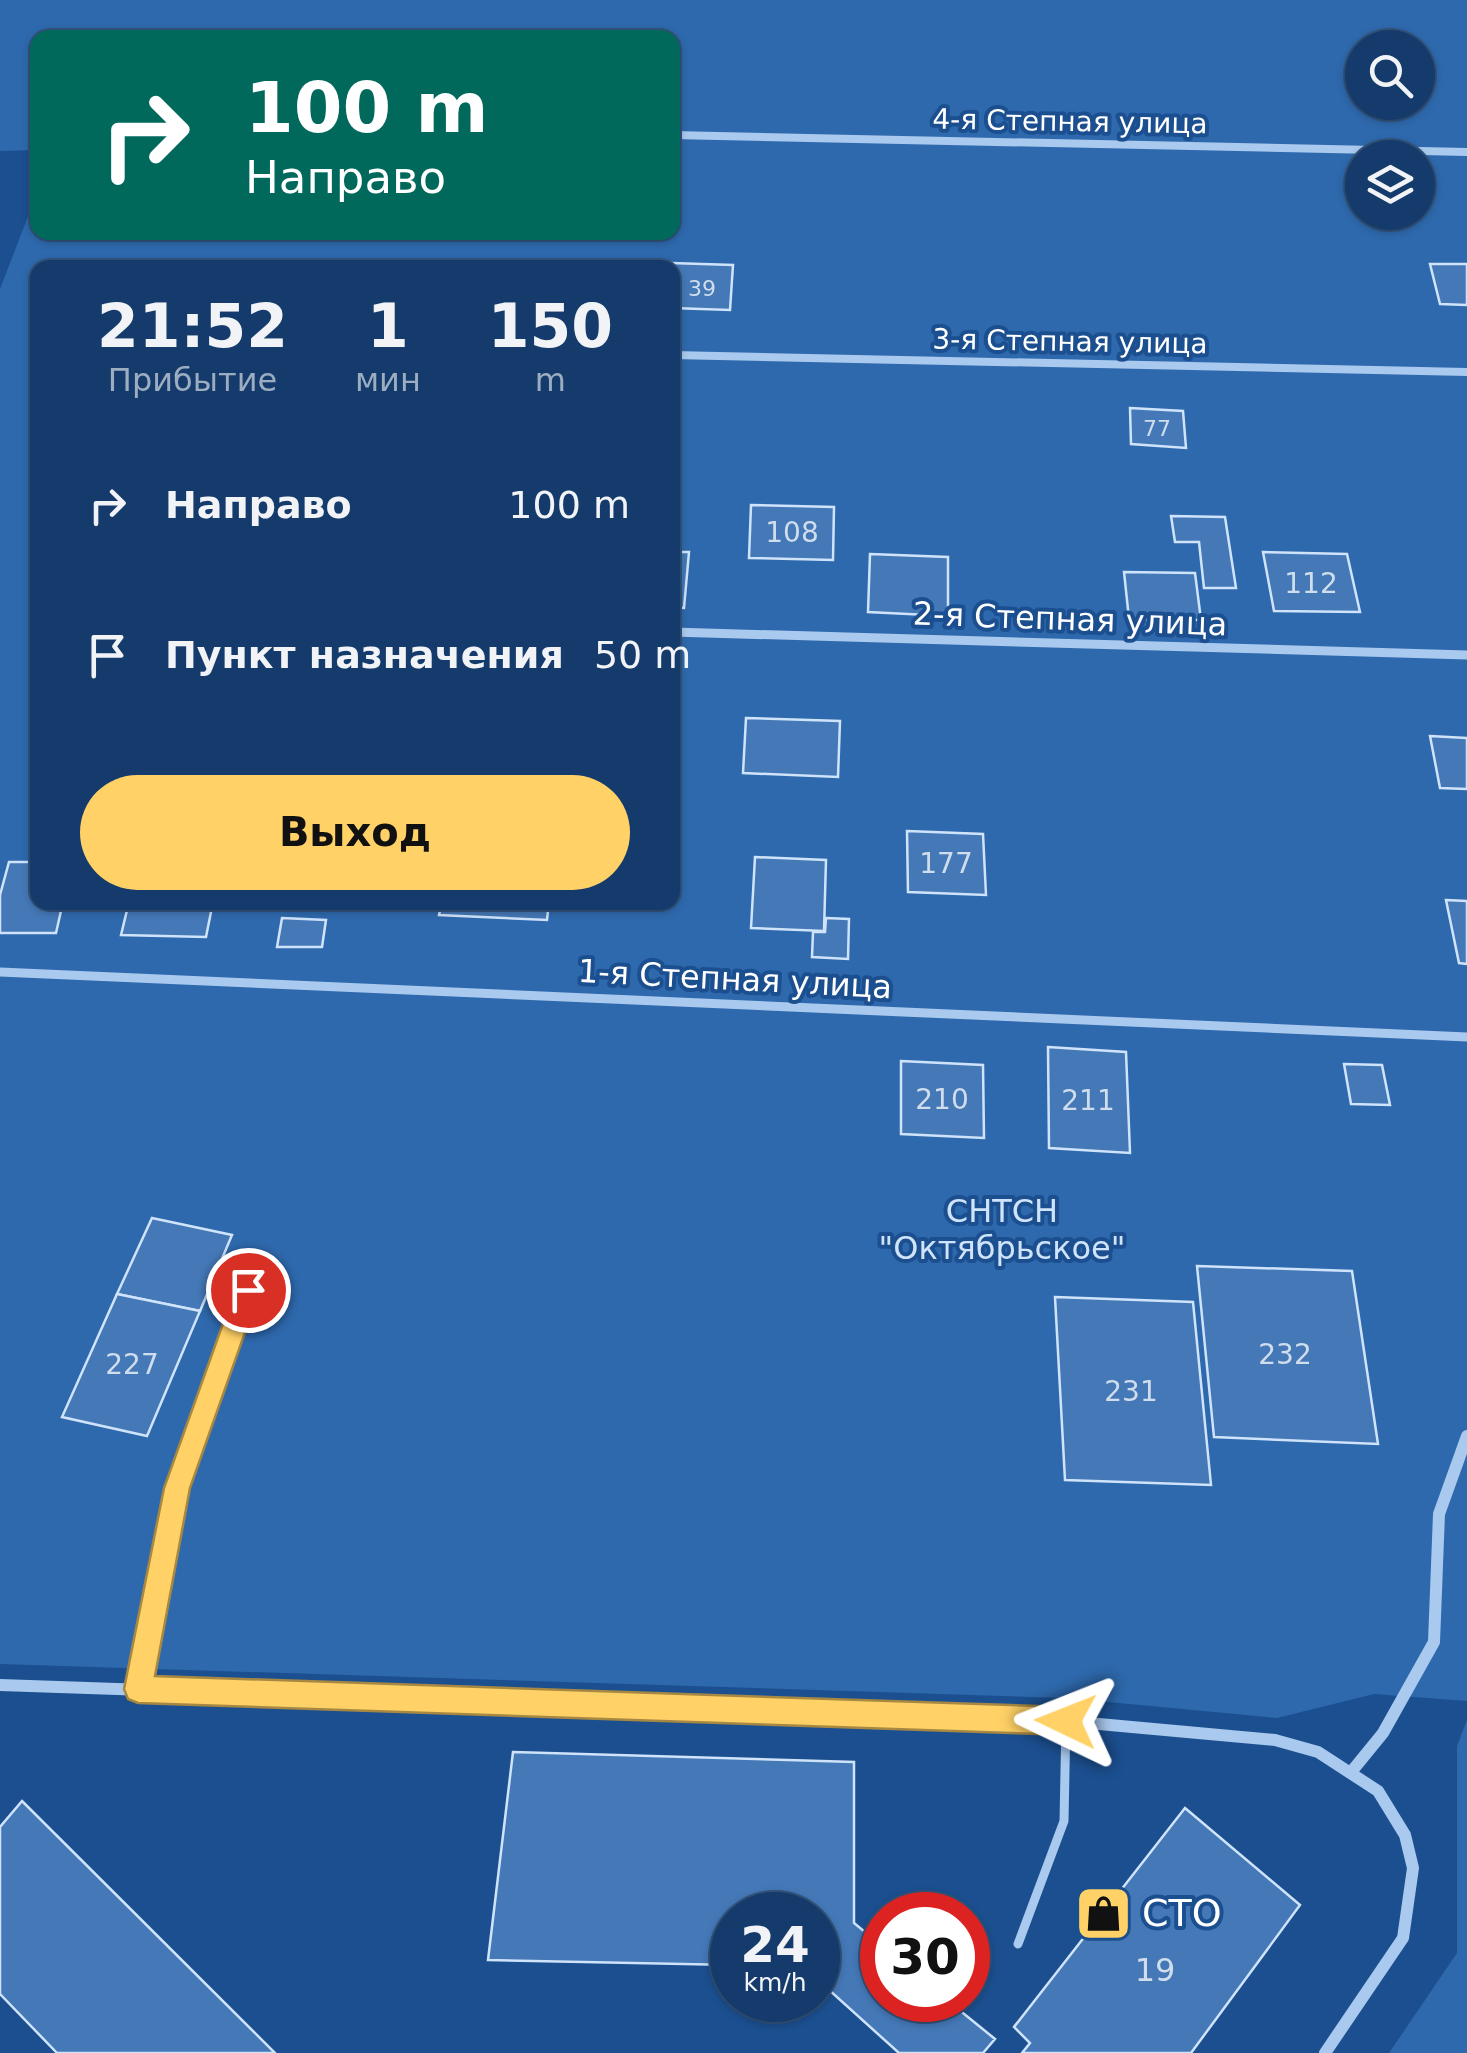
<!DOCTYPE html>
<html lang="ru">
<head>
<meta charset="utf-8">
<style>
	:root { --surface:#143b6b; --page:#214673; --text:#f1f3f6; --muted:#9dadc1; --line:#33557e; --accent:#ffd166 }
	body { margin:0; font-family:"DejaVu Sans",sans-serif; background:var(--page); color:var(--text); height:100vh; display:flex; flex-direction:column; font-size:38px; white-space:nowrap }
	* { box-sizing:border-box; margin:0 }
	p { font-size:32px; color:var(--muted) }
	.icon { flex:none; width:55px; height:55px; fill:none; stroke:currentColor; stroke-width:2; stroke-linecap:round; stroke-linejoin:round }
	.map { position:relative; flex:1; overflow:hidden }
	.panel { position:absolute; left:30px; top:260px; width:650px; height:650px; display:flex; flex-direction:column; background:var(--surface); border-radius:20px; box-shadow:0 2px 8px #0004,0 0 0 2px var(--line) }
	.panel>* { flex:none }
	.guide { position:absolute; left:30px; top:30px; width:650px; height:210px; border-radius:20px; box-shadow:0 2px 8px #0004,0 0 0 2px var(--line); background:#00695c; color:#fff; overflow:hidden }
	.controls { position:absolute; left:1345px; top:30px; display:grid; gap:20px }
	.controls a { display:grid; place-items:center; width:90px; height:90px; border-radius:50%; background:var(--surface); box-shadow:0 2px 8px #0004,0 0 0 2px var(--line); font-size:50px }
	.speed { position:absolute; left:710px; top:1892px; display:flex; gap:20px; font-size:50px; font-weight:700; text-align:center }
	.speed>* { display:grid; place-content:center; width:130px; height:130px; border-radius:50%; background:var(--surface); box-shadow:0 2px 8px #0004,0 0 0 2px var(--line); line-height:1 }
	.speed small { font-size:25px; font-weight:400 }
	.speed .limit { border:15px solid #d22; background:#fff; color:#111 }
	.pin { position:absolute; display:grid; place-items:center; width:85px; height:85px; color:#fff; margin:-42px; border:5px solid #fff; border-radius:50%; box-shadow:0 2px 10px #0007 }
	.me { position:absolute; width:110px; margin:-55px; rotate:272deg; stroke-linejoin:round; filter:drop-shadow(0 0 8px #0008) }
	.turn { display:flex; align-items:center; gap:35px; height:210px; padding:0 50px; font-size:45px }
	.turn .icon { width:130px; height:130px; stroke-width:2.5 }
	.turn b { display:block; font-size:70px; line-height:85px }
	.eta { display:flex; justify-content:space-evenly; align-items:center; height:170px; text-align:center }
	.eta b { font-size:60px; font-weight:800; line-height:70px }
	.primary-button { display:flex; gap:20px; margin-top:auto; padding:20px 50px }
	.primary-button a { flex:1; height:115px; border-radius:60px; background:var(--accent); color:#111; font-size:40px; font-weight:800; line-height:115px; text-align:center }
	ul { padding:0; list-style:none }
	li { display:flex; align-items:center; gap:30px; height:150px; padding:0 50px }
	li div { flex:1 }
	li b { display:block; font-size:38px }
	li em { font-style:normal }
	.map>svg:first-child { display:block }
	.green { fill:#2e69ad; fill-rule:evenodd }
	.building { fill:#4478b7; stroke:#cfe3fa; stroke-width:2.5 }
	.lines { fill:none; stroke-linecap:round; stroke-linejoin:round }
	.lane { stroke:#a9c9ee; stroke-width:9 }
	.street-far2 { stroke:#a9c9ee; stroke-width:8 }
	.street-far1 { stroke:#a9c9ee; stroke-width:9 }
	.street { stroke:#a9c9ee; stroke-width:12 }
	.route { fill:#ffd166; stroke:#a68842; stroke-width:2.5 }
	.labels { text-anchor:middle; stroke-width:8; stroke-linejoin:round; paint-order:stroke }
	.far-number-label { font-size:22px; fill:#d0dded }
	.far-street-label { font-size:28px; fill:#fff; stroke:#1b4f8f }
	.number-label { font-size:28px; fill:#d0dded }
	.street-label { font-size:32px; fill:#fff; stroke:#1b4f8f }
	.park-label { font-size:32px; fill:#cfe3fa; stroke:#1b4f8f }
	.near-number-label { font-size:32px; fill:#d0dded }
	.near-poi-label { font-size:38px; fill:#fff; stroke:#1b4f8f; text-anchor:start }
</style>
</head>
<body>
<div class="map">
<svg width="1467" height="2053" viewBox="0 0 1467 2053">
	<rect width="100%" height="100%" fill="#1b4f8f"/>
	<g class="green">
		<path d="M0,0H1467V1701L1374,1694L1277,1718L1066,1698L0,1664V289L37,193L38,232H672V38H38L37,150L0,151ZM1362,48H1418V102H1362ZM1362,158H1418V212H1362ZM38,268H672V902H38Z"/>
		<polygon points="1467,1720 1467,2053 1389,2053 1457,1953 1457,1746"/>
	</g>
	<g class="building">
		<polygon points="566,262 622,264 565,268"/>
		<polygon points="671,263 733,265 730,310 672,308"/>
		<polygon points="1430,264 1467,264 1467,305 1440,304"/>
		<polygon points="1130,408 1183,411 1186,448 1131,444"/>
		<polygon points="751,505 834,507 833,560 749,558"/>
		<polygon points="1171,516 1225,517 1236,588 1204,588 1199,542 1175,542"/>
		<polygon points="672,552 689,552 684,608 672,607"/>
		<polygon points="1263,552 1347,554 1360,612 1274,611"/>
		<polygon points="870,554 948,557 948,616 868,612"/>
		<polygon points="1124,572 1195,573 1201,620 1129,619"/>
		<polygon points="746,718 840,721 838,777 743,773"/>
		<polygon points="1430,736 1467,738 1467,789 1440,788"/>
		<polygon points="907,831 983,834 986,895 908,892"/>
		<polygon points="755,857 826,860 824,931 751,928"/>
		<polygon points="9,862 38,862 38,902 63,902 56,933 0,933 0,895"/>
		<polygon points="1446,900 1467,901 1467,964 1459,963"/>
		<polygon points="129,902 213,902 206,937 121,935"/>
		<polygon points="442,902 549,902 547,920 439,915"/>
		<polygon points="282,918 326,920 322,947 277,947"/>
		<polygon points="826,918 849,919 848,959 812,957 813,932 825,932"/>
		<polygon points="1048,1047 1126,1052 1130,1153 1049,1148"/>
		<polygon points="901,1061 983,1065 984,1138 901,1134"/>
		<polygon points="1344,1064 1382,1065 1390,1105 1351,1104"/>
		<polygon points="152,1218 232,1235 200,1311 117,1294"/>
		<polygon points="1197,1266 1352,1271 1378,1444 1214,1437"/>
		<polygon points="117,1294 200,1311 147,1436 62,1417"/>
		<polygon points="1055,1297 1193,1302 1211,1485 1065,1480"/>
		<polygon points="513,1752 854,1762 854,1923 882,1946 882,2000 947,2000 995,2039 983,2053 899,2053 818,1980 818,1915 732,1915 732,1965 488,1960"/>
		<polygon points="22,1801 275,2053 57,2053 0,1994 0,1827"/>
		<polygon points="1185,1808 1300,1905 1191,2053 1022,2053 1030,2043 1014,2027"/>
	</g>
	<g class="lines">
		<g class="lane">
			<polyline points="138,1689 177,1488 248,1289"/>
			<polyline points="1018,1944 1064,1821 1066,1721"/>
		</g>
		<g class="street-far2">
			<polyline points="672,135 1467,152"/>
			<polyline points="672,355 1467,372"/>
		</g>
		<g class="street-far1">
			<polyline points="672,632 1467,655"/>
			<polyline points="0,972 1467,1037"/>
		</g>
		<g class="street">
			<polyline points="0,1685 1066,1721 1275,1740 1318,1752 1378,1791 1405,1835 1413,1868 1403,1938 1325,2053"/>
			<polyline points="1352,1771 1383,1733 1434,1642 1439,1514 1467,1436"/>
		</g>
	</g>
	<polygon class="route" points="248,1279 260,1290 190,1488 155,1676 1066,1707 1076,1711 1080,1721 1076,1731 1066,1735 138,1703 128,1699 124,1689 164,1488 235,1290"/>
	<defs>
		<symbol id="shop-square" viewBox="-11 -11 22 22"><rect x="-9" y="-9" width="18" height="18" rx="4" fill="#ffd166" stroke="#1b4f8f"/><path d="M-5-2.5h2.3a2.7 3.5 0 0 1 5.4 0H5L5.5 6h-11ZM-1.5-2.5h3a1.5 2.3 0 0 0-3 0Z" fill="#111"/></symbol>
	</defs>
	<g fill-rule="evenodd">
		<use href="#shop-square" x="1072" y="1882" width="63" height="63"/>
	</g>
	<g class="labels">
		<g class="far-number-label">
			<text x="702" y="296">39</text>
			<text x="1157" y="436">77</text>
		</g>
		<g class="far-street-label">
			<text transform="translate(1070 121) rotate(1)" y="10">4-я Степная улица</text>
			<text transform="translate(1070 341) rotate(1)" y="10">3-я Степная улица</text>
		</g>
		<g class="number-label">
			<text x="792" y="542">108</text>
			<text x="1311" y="593">112</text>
			<text x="946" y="873">177</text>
			<text x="942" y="1109">210</text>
			<text x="1088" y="1110">211</text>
			<text x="1285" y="1364">232</text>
			<text x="132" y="1374">227</text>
			<text x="1131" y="1401">231</text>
		</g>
		<g class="street-label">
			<text transform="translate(1070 619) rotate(2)" y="11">2-я Степная улица</text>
			<text transform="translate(735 979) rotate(3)" y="11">1-я Степная улица</text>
		</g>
		<g class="park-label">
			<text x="1002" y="1222">СНТСН<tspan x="1002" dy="37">"Октябрьское"</tspan></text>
		</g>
		<g class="near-number-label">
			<text x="1155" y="1981">19</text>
		</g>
		<g class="near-poi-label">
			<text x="1142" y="1926">СТО</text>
		</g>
	</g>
</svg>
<div class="controls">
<a><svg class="icon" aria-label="search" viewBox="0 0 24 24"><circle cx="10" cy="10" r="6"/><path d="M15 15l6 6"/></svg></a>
<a><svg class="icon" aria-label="layers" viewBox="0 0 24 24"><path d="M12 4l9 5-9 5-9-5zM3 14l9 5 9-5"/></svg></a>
</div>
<div class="speed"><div>24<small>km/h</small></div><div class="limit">30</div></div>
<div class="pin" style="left:248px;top:1290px;background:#d93025"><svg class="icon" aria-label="arrive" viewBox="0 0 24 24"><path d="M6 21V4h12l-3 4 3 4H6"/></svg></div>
<svg class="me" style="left:1066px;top:1721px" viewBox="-20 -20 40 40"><path d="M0-17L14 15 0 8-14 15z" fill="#ffd166" stroke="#fff" stroke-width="4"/></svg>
<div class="guide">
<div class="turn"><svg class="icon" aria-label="right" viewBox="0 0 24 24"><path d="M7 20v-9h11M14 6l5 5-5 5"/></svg><div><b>100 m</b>Направо</div></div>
</div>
<section class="panel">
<div class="eta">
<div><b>21:52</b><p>Прибытие</p></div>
<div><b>1</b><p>мин</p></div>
<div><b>150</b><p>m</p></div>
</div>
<ul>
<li><svg class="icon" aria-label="right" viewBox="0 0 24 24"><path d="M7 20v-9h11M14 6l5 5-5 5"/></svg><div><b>Направо</b></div><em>100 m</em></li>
<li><svg class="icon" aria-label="arrive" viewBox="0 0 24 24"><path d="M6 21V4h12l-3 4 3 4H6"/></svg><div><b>Пункт назначения</b></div><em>50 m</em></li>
</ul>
<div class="primary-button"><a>Выход</a></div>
</section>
</div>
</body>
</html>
